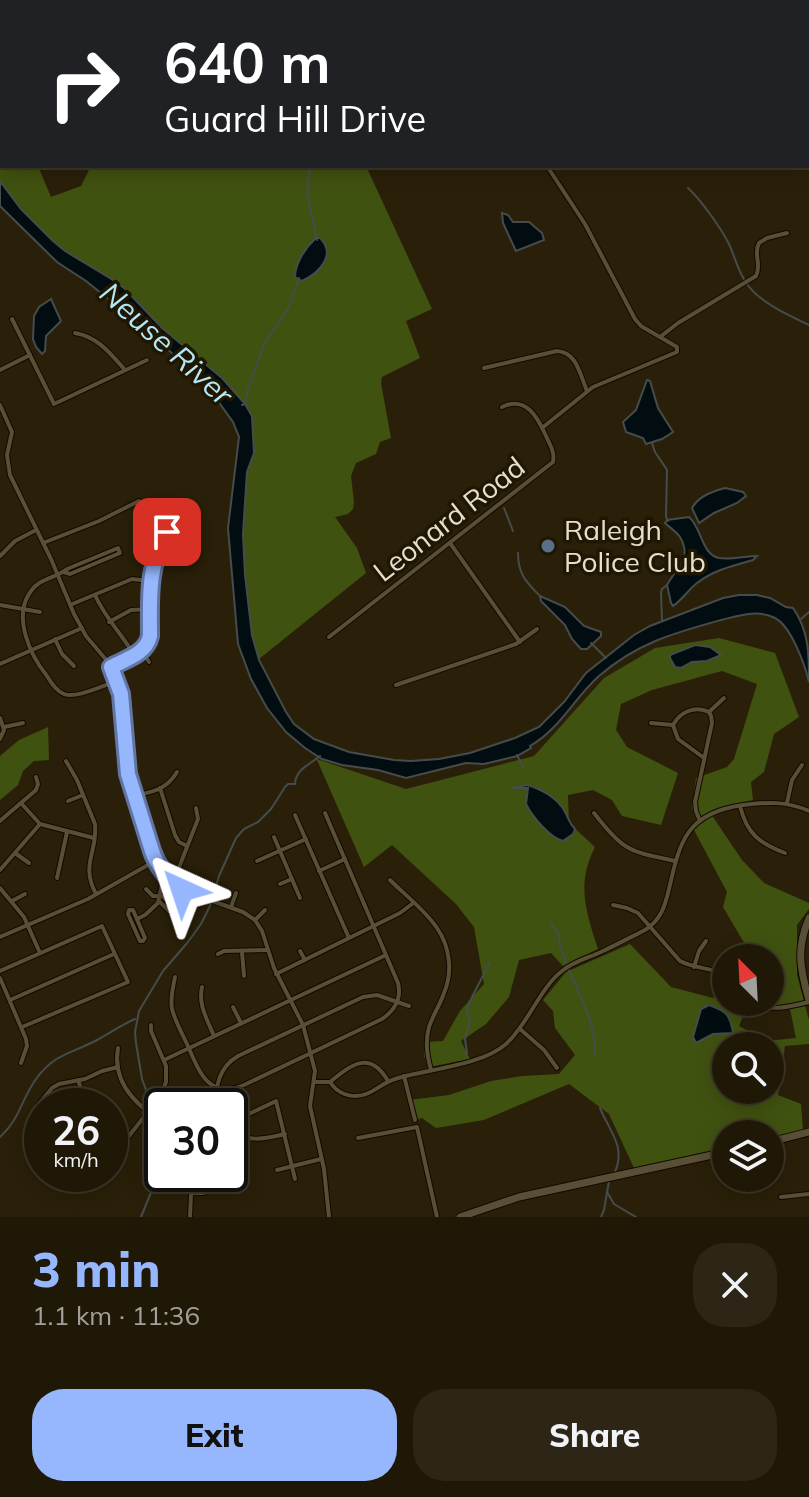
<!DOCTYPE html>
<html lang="en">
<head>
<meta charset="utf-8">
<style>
	:root { --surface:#201807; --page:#2d2515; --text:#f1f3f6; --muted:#a2a09b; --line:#3d3728; --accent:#96b6fd }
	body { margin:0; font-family:Mulish,sans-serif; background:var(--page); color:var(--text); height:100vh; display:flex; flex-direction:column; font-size:30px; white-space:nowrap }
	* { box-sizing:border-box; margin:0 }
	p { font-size:26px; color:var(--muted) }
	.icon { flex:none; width:44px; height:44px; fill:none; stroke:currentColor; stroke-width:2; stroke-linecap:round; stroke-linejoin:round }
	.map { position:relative; height:1217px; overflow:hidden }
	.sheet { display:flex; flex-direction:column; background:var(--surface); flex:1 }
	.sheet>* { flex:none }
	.hud { position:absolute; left:0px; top:0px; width:810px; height:168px; box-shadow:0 4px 20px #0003,0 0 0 2px var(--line); background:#202124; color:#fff; overflow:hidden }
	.needle { width:52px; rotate:336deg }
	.fabs { position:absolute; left:712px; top:944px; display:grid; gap:16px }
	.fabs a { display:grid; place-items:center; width:72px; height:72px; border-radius:50%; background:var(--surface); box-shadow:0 4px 20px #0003,0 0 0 2px var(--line); font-size:40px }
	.speed { position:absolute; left:24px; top:1088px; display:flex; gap:16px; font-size:40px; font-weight:700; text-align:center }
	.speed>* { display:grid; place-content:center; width:104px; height:104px; border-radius:50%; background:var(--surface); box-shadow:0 4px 20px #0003,0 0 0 2px var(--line); line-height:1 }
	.speed small { font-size:20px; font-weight:400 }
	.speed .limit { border:4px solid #111; border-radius:12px; background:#fff; color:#111 }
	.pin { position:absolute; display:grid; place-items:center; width:68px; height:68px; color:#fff; margin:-34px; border-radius:16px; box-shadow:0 4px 12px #0006 }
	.me { position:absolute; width:88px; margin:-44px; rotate:318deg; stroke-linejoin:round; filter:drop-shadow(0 0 6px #0008) }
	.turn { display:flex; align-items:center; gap:28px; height:168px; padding:0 32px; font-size:36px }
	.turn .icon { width:104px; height:104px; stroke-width:2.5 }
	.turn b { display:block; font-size:56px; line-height:68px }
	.round { display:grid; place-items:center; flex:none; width:84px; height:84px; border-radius:32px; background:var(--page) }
	.head { display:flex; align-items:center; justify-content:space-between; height:136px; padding:0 32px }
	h1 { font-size:48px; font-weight:800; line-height:60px; color:var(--accent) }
	.action { display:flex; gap:16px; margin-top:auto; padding:16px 32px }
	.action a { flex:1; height:92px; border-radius:32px; background:var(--accent); color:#111; font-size:32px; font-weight:800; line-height:92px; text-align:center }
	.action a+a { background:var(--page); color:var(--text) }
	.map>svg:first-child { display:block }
	.green { fill:#405210; fill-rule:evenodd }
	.water { fill:#020d12; stroke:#464c4b; stroke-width:2 }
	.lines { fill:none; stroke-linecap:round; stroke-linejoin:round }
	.stream { stroke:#464c4b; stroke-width:2 }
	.street-casing { stroke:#120a00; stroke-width:6 }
	.secondary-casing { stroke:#120a00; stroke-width:9 }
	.street { stroke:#594f36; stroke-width:4 }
	.secondary { stroke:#594f36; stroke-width:7 }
	.route-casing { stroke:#6276a4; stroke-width:20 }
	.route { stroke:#96b6fd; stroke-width:14 }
	.service-dot { fill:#5c6f8a; stroke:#201702; stroke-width:3 }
	.labels { text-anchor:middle; stroke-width:7; stroke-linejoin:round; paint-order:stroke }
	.street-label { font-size:28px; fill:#e5dfd1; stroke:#201702 }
	.poi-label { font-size:28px; fill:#e5dfd1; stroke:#201702; text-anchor:start }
	.water-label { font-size:30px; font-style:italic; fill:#b3e6f7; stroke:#201702 }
</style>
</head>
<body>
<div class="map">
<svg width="809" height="1217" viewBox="0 0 809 1217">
	<rect width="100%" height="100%" fill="#2a2009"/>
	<g class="green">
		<polygon points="0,81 2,86 2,166 38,166 51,197 81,186 91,166 366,166 432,309 406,321 420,358 382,377 381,383 391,438 380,442 376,454 356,463 351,476 354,502 353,509 348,514 335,517 357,548 366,573 259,659 252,635 243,551 247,472 254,453 206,364 162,328 124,288 113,280 65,251 53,241 21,209 0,181"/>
		<path d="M719,638L775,653L799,717L774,734L764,772L751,782L753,800L717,808L713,817L742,860L764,883L809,903V909L797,925V975L809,1020V1044L785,1046L778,1095L801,1104L803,1131L770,1138V1134H726V1148L634,1168L609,1114L569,1084L484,1120L436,1128L422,1118L416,1120L410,1100L449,1095L491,1081L522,1076L559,1074L575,1055L555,1028L553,1011L543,1000L566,972L630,944L671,987L713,998L726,980V1002H747L748,1004L739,1026L767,1041L796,1038L790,1009L770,1010V958H753L723,907L727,892L694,830L696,819L692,808L696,778L727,767L734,759L757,684L722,671L652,690L621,704L616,730L627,747L678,773L661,825L622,816L612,800L593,790L568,795L569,823L595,847C576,884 586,912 598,949L563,966L551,953L519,960L509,997L486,1024L461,1041L470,1059L429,1067L424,1056L425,1042L443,1041L460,1011L484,984L474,927L456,904L392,845L364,867L317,760L314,758L406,789L534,756L604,678L655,648ZM726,1046H770V1090H726Z"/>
		<polygon points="48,727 49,760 34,761 23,771 18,785 0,800 0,756 19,740"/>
	</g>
	<g class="water">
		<path d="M0,181L21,209L53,241L65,251L113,280L124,288L162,328L222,378L245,404L252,416L254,453L247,472L243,534L245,575L252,635L259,660L286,712L294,724L314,739L349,752L394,760L411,761L439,759L470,753L515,738L539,727L564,702L586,673L634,635L650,626L723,598L739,595H757L770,598L786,607L793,608C809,631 809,654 809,682C805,665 791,626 775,618C758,609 738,616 721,620C674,633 637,643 599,676C574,698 560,729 530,746L531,748L517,756L484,764L466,763L406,778L378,770L342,765L322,759L305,748L286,732L267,708L251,679L238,644L228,528L239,437L233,422L207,386L191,370L131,317L86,281L57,262L0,206Z"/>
		<polygon points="502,213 508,215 513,222 529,222 542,233 544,240 516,251 503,223"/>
		<path d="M316,238H320C337,255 319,273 302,281L295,277C295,263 306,247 316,238Z"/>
		<polygon points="51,299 61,321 46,336 45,351 42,354 36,347 33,339 34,316 39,307"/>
		<polygon points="647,380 650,381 658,408 673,432 662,439 646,444 643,438 626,432 623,422 636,410"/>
		<path d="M725,488L743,492L746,496L737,503L714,513L699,523L692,508C699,496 711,492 725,488Z"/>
		<path d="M689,517C702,528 701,554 719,558C731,560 745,556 757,556L753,560C732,566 714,570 697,583C688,590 682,600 673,606L671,603L667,585C676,568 693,559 680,537C676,531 670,528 665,523L667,520Z"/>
		<polygon points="540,596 565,607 584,626 601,632 601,636 587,649 581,649 572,639 565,625 541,601"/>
		<polygon points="695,645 710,647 721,655 707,661 692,662 681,668 675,667 670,658 670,655"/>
		<path d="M527,785C541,789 558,798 565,812C569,819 569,823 575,829L573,834L563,841C550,838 532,816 526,804L528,788H512Z"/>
		<path d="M709,1005C726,1011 730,1014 733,1033L713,1034L696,1043L693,1037L701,1009Z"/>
	</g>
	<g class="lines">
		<g class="stream">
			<polyline points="7,2 12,0"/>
			<polyline points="0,4 2,4"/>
			<polyline points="310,166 307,193 317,240"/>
			<path d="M688,188C701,200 721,228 729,244C735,257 738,272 747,284C759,302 790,316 809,325"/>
			<polyline points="242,405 245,404 248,389 264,344 288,309 299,278"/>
			<polyline points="652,443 655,452 667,470 666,517 668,521"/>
			<polyline points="504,508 513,531"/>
			<path d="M518,553C518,573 525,581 539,595"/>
			<polyline points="801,619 809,612"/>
			<polyline points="662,620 661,593 662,589 667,585"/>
			<polyline points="591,643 606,658"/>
			<polyline points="517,755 523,767"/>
			<polyline points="551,922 559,936 560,947 567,965"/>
			<path d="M569,970C579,994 599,1030 594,1056"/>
			<polyline points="465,1056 467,1053 465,1039 470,1021 467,1012 469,1003 490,962"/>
			<path d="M600,1108C610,1132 626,1147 615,1172"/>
			<path d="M0,1137C20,1119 21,1100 36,1079C55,1053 71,1054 97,1040C110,1033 121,1025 135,1019"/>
			<polyline points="607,1192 614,1204 636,1217"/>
			<path d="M141,1217L154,1185L157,1162L156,1117L142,1079L136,1043L135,1032L139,1011L163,971L188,942L201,924L210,906L219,876L236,838L244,829L258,822L271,809L285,787L288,784H295C296,769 309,765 320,756"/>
			<polyline points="601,1217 604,1210 609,1181"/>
		</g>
		<defs>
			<g id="street">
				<polyline points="77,0 77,2"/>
				<polyline points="435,0 436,2"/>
				<polyline points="593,2 598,0"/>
				<polyline points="12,319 54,404 147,360"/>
				<path d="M75,333C98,337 110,353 125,370"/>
				<path d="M660,337L678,323L756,276C762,265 753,254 759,243L767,238L787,233"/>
				<path d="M484,368L557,351C577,352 580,375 587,391"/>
				<polyline points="0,370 30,355"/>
				<polyline points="0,405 12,432 7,455 10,475 51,559 74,614 86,636 108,662 117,681 121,697 128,774 155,861 172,881 182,890 243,912 255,920 262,931 274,968 303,1025 315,1071 310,1106 324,1169 329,1217"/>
				<polyline points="542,428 593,387 677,352 677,347 641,326 635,319 585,224 547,166"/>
				<polyline points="148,540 159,546"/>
				<polyline points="43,543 99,521 139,501"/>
				<polyline points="450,543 520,642"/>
				<polyline points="0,556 15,541 36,530"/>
				<path d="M64,572L70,574L120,553L118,548L67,569C56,578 40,578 31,591C12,616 30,655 47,676C51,683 56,691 64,694C76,699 104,685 117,681"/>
				<path d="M95,595C105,618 122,634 134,655"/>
				<polyline points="0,605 40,612"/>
				<polyline points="70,605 132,579 150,581"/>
				<polyline points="109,622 131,610 150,609"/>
				<path d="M329,637L553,462C555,452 550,445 546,436C538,418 526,395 502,407"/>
				<polyline points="55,639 62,654 74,666"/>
				<polyline points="142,651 149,662"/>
				<polyline points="0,664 82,628"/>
				<path d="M111,667C126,659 146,654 150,636C150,598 147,567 167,532"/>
				<polyline points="396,685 516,644 537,629"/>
				<polyline points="709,712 724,698"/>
				<polyline points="0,718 4,730 0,739"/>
				<polyline points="651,723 673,725"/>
				<polyline points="4,727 23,723"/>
				<path d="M704,758L678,739L673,725C680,712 695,705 709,712"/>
				<path d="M66,761L77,780L95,824C98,852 80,864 96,894"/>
				<polyline points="160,788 175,835 179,842 187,846"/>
				<path d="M135,796C154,791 166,790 177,772"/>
				<polyline points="68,801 83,795"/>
				<polyline points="21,803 40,824 94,838"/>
				<polyline points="787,803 792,780 802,765"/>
				<path d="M740,806C747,834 759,843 785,853"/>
				<path d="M594,813C624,852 629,851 675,861"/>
				<polyline points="295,815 349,938"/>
				<polyline points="0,821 36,790 38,784 36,777"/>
				<polyline points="700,821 696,811 695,802 712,723 711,716 709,712"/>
				<polyline points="274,837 300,898"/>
				<polyline points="15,853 29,863"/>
				<polyline points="257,861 306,839"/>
				<polyline points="0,870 40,824"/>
				<polyline points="319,871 345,859"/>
				<polyline points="57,878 67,832"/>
				<path d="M390,880C405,895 425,910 437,928C450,947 453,972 444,993C440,1005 433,1015 429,1027C425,1042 427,1055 431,1070"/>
				<polyline points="280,884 292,879"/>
				<polyline points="0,888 24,917 40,953"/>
				<polyline points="146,889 153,896 162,896 173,906 169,911 159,901"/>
				<polyline points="12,901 25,894"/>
				<path d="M613,905L627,908L638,913L680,961C695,969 712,967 726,976"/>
				<polyline points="231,907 236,893"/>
				<polygon points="129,910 133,910 145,938 143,941 140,941 128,914"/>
				<polyline points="137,919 145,915 158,903 162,884 178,870 198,819 196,808"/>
				<polyline points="255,920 265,910"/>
				<polyline points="0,937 88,899 155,861"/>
				<polyline points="300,951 305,960"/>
				<polyline points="242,952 244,976"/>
				<polyline points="218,954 224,951 268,950"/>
				<polyline points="694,967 699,951 706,941"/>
				<polyline points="0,971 102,926 128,982 22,1027"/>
				<polyline points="276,974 400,913 412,904"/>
				<path d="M175,977C173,988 170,998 172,1009C175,1021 182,1033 187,1044C199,1071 208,1100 244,1085L382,1019C395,1010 402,999 398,983L325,813"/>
				<polyline points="0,978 26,1039 27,1046 21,1063"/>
				<path d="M202,987C198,1005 207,1019 214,1036"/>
				<polyline points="10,1000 114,954"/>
				<path d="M751,1002C770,1012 789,1007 809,1002"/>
				<polyline points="233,1007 241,1023"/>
				<polyline points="520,1029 544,1050 557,1068"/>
				<path d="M118,1048C112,1082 135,1105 162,1121"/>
				<polyline points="164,1060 386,955"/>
				<polyline points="404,1076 415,1120"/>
				<polyline points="78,1080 87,1106"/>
				<path d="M315,1082H330C352,1064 370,1050 388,1081"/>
				<path d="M330,1082C336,1091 345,1096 356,1096C371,1096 381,1083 395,1079C427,1069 481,1066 506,1044C529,1023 539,989 562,971C574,961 588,958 601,952C616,945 631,937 645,930C661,920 665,906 669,889C680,840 687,813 743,805C767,802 787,801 809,811"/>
				<polyline points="46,1096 54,1106"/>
				<polyline points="38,1105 52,1088 59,1084 85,1079 102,1071 118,1067"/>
				<path d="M220,1106C212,1087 221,1066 238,1056L363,997L377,995L409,1006"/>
				<polyline points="230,1123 276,1101 295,1179"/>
				<path d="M230,1126C243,1144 265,1139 285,1134"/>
				<polyline points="358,1138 417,1127 437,1217"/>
				<polyline points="110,1147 122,1142 129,1136 161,1095 166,1082 166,1066 151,1031 151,1025"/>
				<polyline points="277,1170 321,1159"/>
				<polyline points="174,1174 191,1176"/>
				<polyline points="191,1193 204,1193"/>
				<polyline points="781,1197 809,1194"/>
				<polyline points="190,1217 192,1174"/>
			</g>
			<g id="secondary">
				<path d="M809,918C796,949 800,969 809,1000"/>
				<polyline points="770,1142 809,1132"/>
				<polyline points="460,1217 519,1197 726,1152"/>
			</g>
		</defs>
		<use href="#street" class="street-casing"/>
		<use href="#secondary" class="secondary-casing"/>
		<use href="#street" class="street"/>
		<use href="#secondary" class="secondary"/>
	</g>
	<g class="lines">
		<defs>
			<path id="route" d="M167,532C147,568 150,598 150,636C146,654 126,659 111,667L121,694L128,774L152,851C157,866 169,880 182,890"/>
		</defs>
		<use href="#route" class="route-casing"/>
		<use href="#route" class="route"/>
	</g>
	<circle class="service-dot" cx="548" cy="546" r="8"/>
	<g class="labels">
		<g class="street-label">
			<text transform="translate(449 519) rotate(-38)" y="10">Leonard Road</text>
		</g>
		<g class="poi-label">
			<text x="564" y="540">Raleigh<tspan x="564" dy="32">Police Club</tspan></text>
		</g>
		<g class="water-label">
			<text transform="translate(166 344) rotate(42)" y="10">Neuse River</text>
		</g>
	</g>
</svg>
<div class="fabs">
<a><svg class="needle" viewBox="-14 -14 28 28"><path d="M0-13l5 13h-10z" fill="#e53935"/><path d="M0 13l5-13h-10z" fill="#a2a09b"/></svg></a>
<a><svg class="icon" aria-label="search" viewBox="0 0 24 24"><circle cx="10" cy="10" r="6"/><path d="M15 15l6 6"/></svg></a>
<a><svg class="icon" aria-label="layers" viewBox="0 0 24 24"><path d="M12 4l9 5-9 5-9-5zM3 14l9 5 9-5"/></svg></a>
</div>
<div class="speed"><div>26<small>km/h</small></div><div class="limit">30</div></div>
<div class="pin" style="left:167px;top:532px;background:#d93025"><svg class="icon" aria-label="arrive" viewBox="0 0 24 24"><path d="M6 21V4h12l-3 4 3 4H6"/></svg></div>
<svg class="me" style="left:182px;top:890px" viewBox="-20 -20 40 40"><path d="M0-17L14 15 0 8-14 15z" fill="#96b6fd" stroke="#fff" stroke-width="4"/></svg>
<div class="hud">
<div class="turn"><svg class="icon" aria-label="right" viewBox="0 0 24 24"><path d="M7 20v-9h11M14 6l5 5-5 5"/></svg><div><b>640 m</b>Guard Hill Drive</div></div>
</div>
</div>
<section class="sheet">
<div class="head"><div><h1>3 min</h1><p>1.1 km · 11:36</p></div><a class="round"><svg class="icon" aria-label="close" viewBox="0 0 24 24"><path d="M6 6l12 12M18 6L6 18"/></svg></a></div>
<div class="action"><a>Exit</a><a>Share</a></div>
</section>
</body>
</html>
